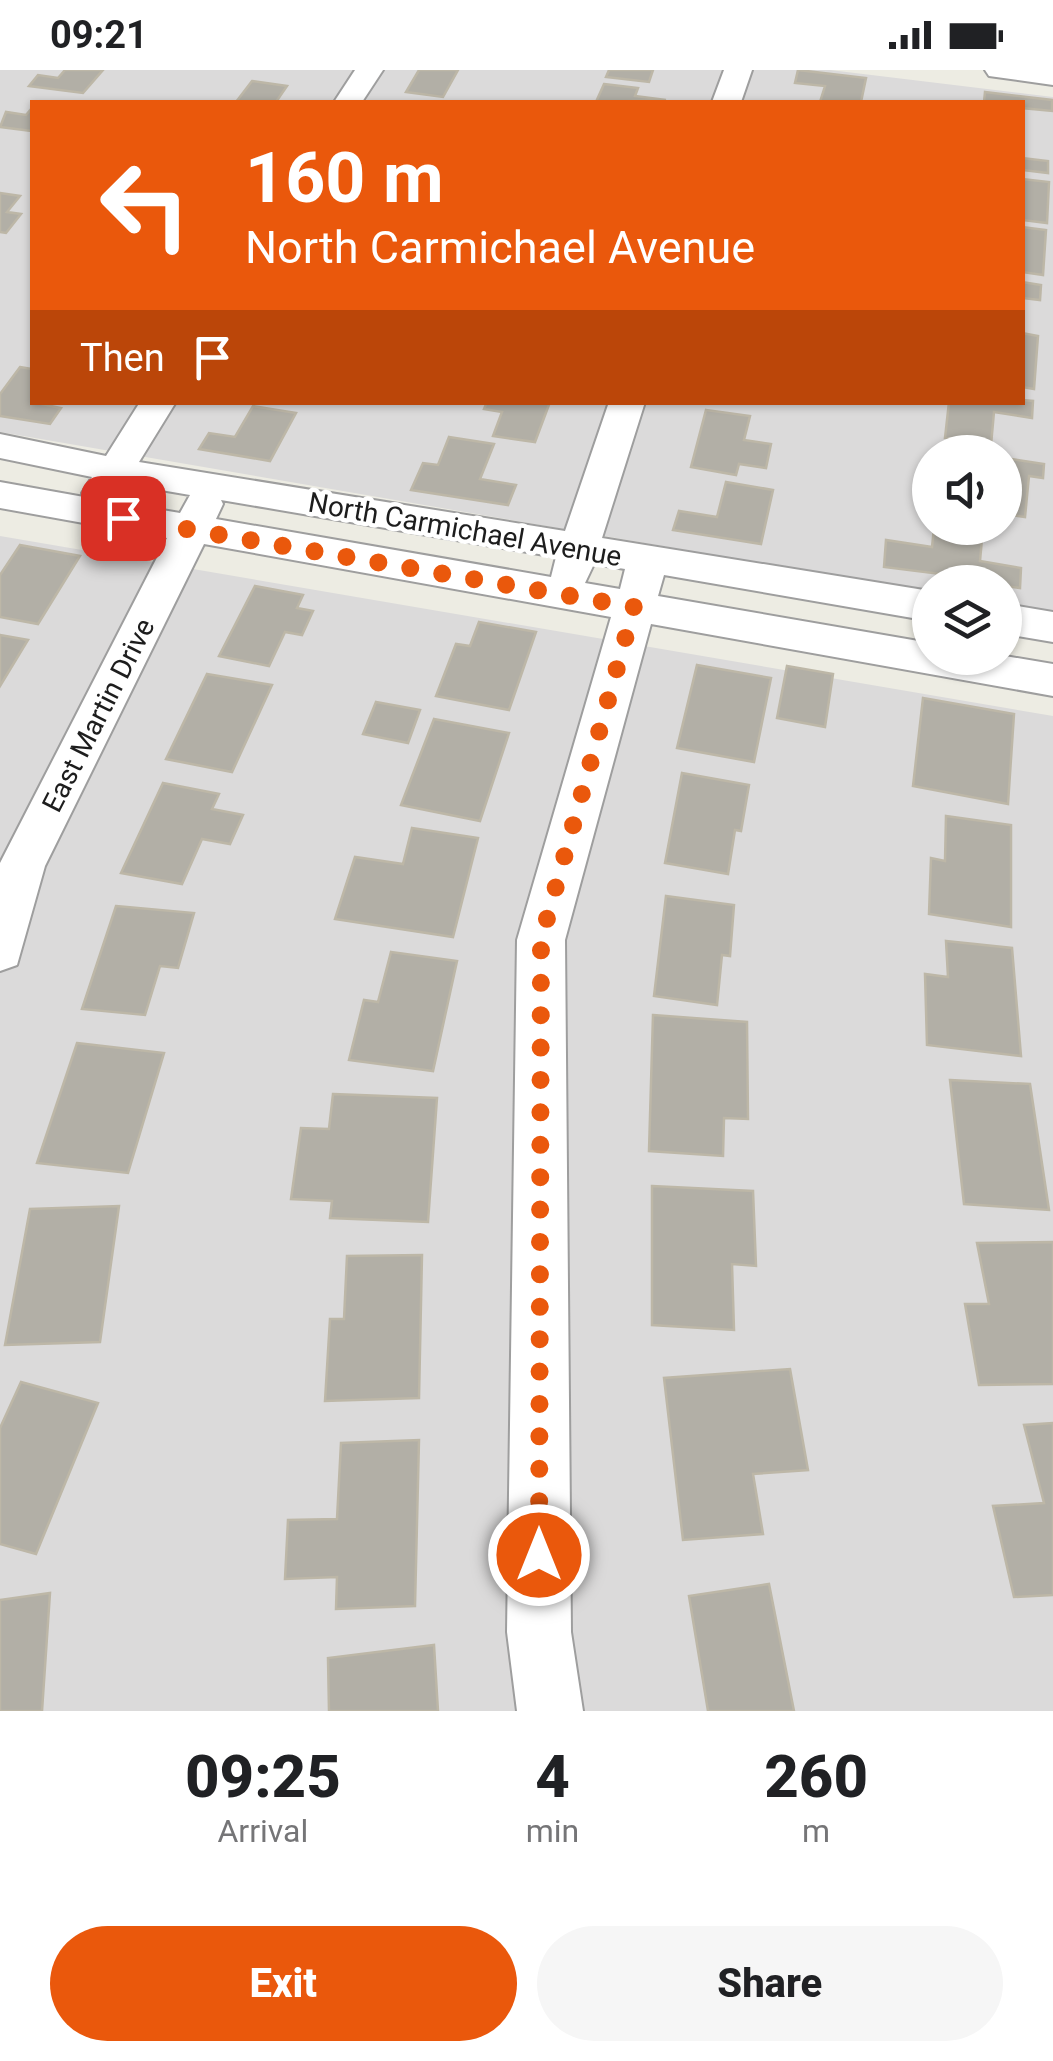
<!DOCTYPE html>
<html lang="en">
<head>
<meta charset="utf-8">
<style>
	:root { --surface:#fff; --page:#f6f6f6; --text:#202124; --muted:#757577; --accent:#ea580c }
	body { margin:0; font-family:Roboto,sans-serif; background:var(--page); color:var(--text); height:100vh; display:flex; flex-direction:column; font-size:38px; white-space:nowrap }
	* { box-sizing:border-box; margin:0 }
	p { font-size:32px; color:var(--muted) }
	.icon { flex:none; width:55px; height:55px; fill:none; stroke:currentColor; stroke-width:2; stroke-linecap:round; stroke-linejoin:round }
	.map { position:relative; height:1641px; overflow:hidden }
	.panel { display:flex; flex-direction:column; background:var(--surface); flex:1 }
	.panel>* { flex:none }
	.top-card { position:absolute; left:30px; top:30px; width:995px; height:305px; border-radius:0px; box-shadow:0 2px 8px #0004; background:#ea580c; color:#fff; overflow:hidden }
	.tools { position:absolute; left:912px; top:365px; display:grid; gap:20px }
	.tools a { display:grid; place-items:center; width:110px; height:110px; border-radius:50%; background:var(--surface); box-shadow:0 2px 8px #0004; font-size:50px }
	.pin { position:absolute; display:grid; place-items:center; width:85px; height:85px; color:#fff; margin:-42px; border-radius:20px; box-shadow:0 5px 15px #0006 }
	.me { position:absolute; width:110px; margin:-55px; rotate:0deg; stroke-linejoin:round; filter:drop-shadow(0 0 8px #0008) }
	.turn { display:flex; align-items:center; gap:35px; height:210px; padding:0 50px; font-size:45px }
	.turn .icon { width:130px; height:130px; stroke-width:2.5 }
	.turn b { display:block; font-size:70px; line-height:85px }
	.then { display:flex; align-items:center; height:95px; padding:0 50px; background:#0003; gap:20px; font-size:38px }
	.eta { display:flex; justify-content:space-evenly; align-items:center; height:170px; text-align:center }
	.eta b { font-size:60px; font-weight:800; line-height:70px }
	.primary-button { display:flex; gap:20px; margin-top:auto; padding:20px 50px }
	.primary-button a { flex:1; height:115px; border-radius:60px; background:var(--accent); color:#fff; font-size:40px; font-weight:800; line-height:115px; text-align:center }
	.primary-button a+a { background:var(--page); color:var(--text) }
	.status { display:flex; justify-content:space-between; align-items:center; height:70px; padding:0 50px; background:var(--surface); direction:ltr }
	.status svg { height:28px; fill:currentColor }
	.map>svg:first-child { display:block }
	.residential { fill:#dbdada; fill-rule:evenodd }
	.building { fill:#b2afa6; stroke:#bdb7a7; stroke-width:2.5 }
	.lines { fill:none; stroke-linecap:round; stroke-linejoin:round }
	.minor-casing { stroke:#9e9e9e; stroke-width:4 }
	.minor { fill:#fff; fill-rule:evenodd }
	.route { stroke:#ea580c; stroke-width:18; stroke-dasharray:0 32.4 }
	.labels { text-anchor:middle; stroke-width:9; stroke-linejoin:round; paint-order:stroke }
	.street-label { font-size:28px; fill:#1d1d1d; stroke:#fff }
</style>
</head>
<body>
<div class="status"><b>09:21</b><svg viewBox="0 0 49 12"><path d="M0 12V9h3v3zM5 12V6h3v6zM10 12V3h3v9zM15 12V0h3v12zM26 1h20v11H26zM47 4h2v5h-2z"/></svg></div>
<div class="map">
<svg width="1053" height="1641" viewBox="0 0 1053 1641">
	<rect width="100%" height="100%" fill="#edece3"/>
	<g class="residential">
		<path d="M0,0H830L1053,27V543L1005,535V512H930V522L0,362ZM32,32H1022V332H32ZM930,382H1005V458H930Z"/>
		<polygon points="0,466 1053,646 1053,1641 0,1641"/>
	</g>
	<g class="building">
		<polygon points="65,0 103,0 83,23 29,16 38,5 58,8"/>
		<polygon points="419,0 458,0 443,27 406,22"/>
		<polygon points="609,0 653,0 649,12 606,7"/>
		<polygon points="798,0 866,8 861,32 820,32 825,16 795,13"/>
		<polygon points="252,11 287,16 276,32 236,32"/>
		<polygon points="604,14 638,18 635,26 666,30 596,32"/>
		<polygon points="985,22 1052,30 1052,41 1022,38 1022,32 984,32"/>
		<polygon points="32,38 32,61 0,57 6,42 26,45"/>
		<polygon points="1022,88 1048,91 1048,103 1022,100"/>
		<polygon points="1022,109 1049,112 1047,153 1022,150"/>
		<polygon points="0,123 20,126 7,142 21,144 6,163 0,162"/>
		<polygon points="1022,157 1046,160 1043,205 1022,202"/>
		<polygon points="1022,212 1041,215 1040,230 1022,228"/>
		<polygon points="1022,263 1038,266 1034,319 1022,317"/>
		<polygon points="20,297 32,299 32,332 61,338 50,354 0,346 0,324"/>
		<polygon points="1022,330 1033,331 1032,348 994,342 991,375 945,368 949,332"/>
		<polygon points="487,332 550,332 535,372 493,366 502,342 484,339"/>
		<polygon points="253,336 296,343 270,391 199,379 209,363 235,367"/>
		<polygon points="706,340 750,346 744,370 771,374 766,398 739,394 736,405 691,397"/>
		<polygon points="449,367 494,374 480,409 516,415 508,435 411,420 423,393 438,395"/>
		<polygon points="1005,388 1044,394 1043,408 1029,406 1025,447 1005,444"/>
		<polygon points="726,412 773,420 761,474 673,460 679,441 717,447"/>
		<polygon points="934,458 983,458 980,491 1021,498 1020,518 1005,516 1005,512 884,497 886,470 932,477"/>
		<polygon points="20,475 80,486 38,554 0,547 0,505"/>
		<polygon points="255,516 303,525 297,538 313,541 302,565 285,562 269,596 219,586"/>
		<polygon points="479,552 536,562 509,640 436,626 456,574 470,576"/>
		<polygon points="0,565 28,570 0,616"/>
		<polygon points="697,595 771,608 754,692 677,678"/>
		<polygon points="787,596 833,604 825,657 777,648"/>
		<polygon points="207,604 272,615 232,702 166,689"/>
		<polygon points="923,628 1014,644 1008,734 913,716"/>
		<polygon points="376,632 420,640 408,673 363,664"/>
		<polygon points="434,649 509,663 480,751 401,735"/>
		<polygon points="682,703 749,715 741,761 735,760 728,804 665,793"/>
		<polygon points="163,713 219,724 212,739 243,745 230,774 202,769 182,814 121,803"/>
		<polygon points="946,746 1011,755 1011,857 929,844 931,788 945,791"/>
		<polygon points="412,758 478,768 453,867 335,849 355,787 403,794"/>
		<polygon points="666,826 734,835 730,886 722,885 717,935 654,926"/>
		<polygon points="116,836 194,843 178,898 160,896 145,945 82,939"/>
		<polygon points="946,871 1012,878 1021,986 927,975 925,904 948,907"/>
		<polygon points="391,882 457,891 433,1001 349,990 364,930 378,932"/>
		<polygon points="653,945 747,952 748,1049 724,1048 723,1086 649,1081"/>
		<polygon points="77,973 164,983 128,1103 37,1093"/>
		<polygon points="950,1010 1030,1014 1049,1140 964,1134"/>
		<polygon points="333,1024 437,1028 428,1152 330,1148 332,1131 291,1129 301,1058 329,1059"/>
		<polygon points="652,1116 753,1121 756,1196 732,1194 734,1260 652,1255"/>
		<polygon points="119,1136 100,1272 5,1275 30,1139"/>
		<polygon points="1053,1172 1053,1314 979,1315 965,1234 989,1234 977,1173"/>
		<polygon points="422,1185 419,1328 325,1331 330,1249 344,1249 347,1186"/>
		<polygon points="790,1299 808,1400 753,1404 763,1464 683,1470 664,1308"/>
		<polygon points="21,1312 98,1333 36,1484 0,1474 0,1358"/>
		<polygon points="1053,1353 1053,1525 1014,1527 993,1436 1044,1433 1024,1355"/>
		<polygon points="419,1370 415,1536 336,1539 337,1507 285,1509 288,1450 337,1449 341,1373"/>
		<polygon points="769,1514 794,1641 708,1641 689,1526"/>
		<polygon points="50,1523 42,1641 0,1641 0,1530"/>
		<polygon points="434,1575 438,1641 329,1641 328,1588"/>
	</g>
	<g class="lines">
		<defs>
			<g id="minor">
				<polygon points="355,0 383,0 362,32 334,32"/>
				<polygon points="724,0 752,0 741,32 712,32"/>
				<polygon points="985,0 1053,0 1053,15 989,6"/>
				<path d="M140,332H176L139,392L565,461L609,332H645L602,468L930,521V551L664,505L658,526L930,573V588L1005,586L1053,594V626L651,554L565,870L571,1562L583,1641H517L507,1562L517,870L611,547L204,474L45,796L17,895L0,901V793L167,468L0,438V412L84,427L82,423L92,407L0,388V364L106,386ZM126,414L190,425L180,443L115,432ZM221,430L556,487L551,507L216,449L223,434ZM594,494L625,499L620,519L585,513Z"/>
				<polygon points="1005,534 1053,542 1053,572 1005,564"/>
			</g>
		</defs>
		<use href="#minor" class="minor-casing"/>
		<use href="#minor" class="minor"/>
	</g>
	<g class="lines">
		<polyline class="route" points="123,448 634,537 541,870 539,1485"/>
	</g>
	<g class="labels">
		<g class="street-label">
			<text transform="translate(465 459) rotate(10)" y="10">North Carmichael Avenue</text>
			<text transform="translate(98 645) rotate(-63)" y="10">East Martin Drive</text>
		</g>
	</g>
</svg>
<div class="tools">
<a><svg class="icon" aria-label="sound" viewBox="0 0 24 24"><path d="M4 9h4l5-4v14l-5-4H4zM17 9q2 3 0 6"/></svg></a>
<a><svg class="icon" aria-label="layers" viewBox="0 0 24 24"><path d="M12 4l9 5-9 5-9-5zM3 14l9 5 9-5"/></svg></a>
</div>
<div class="pin" style="left:123px;top:448px;background:#d93025"><svg class="icon" aria-label="arrive" viewBox="0 0 24 24"><path d="M6 21V4h12l-3 4 3 4H6"/></svg></div>
<svg class="me" style="left:539px;top:1485px" viewBox="-20 -20 40 40"><circle r="17" fill="#ea580c" stroke="#fff" stroke-width="3"/><path d="M0-11L8 9 0 5-8 9z" fill="#fff"/></svg>
<div class="top-card">
<div class="turn"><svg class="icon" aria-label="left" viewBox="0 0 24 24"><path d="M17 20v-9H6M10 6l-5 5 5 5"/></svg><div><b>160 m</b>North Carmichael Avenue</div></div>
<div class="then">Then<svg class="icon" aria-label="arrive" viewBox="0 0 24 24"><path d="M6 21V4h12l-3 4 3 4H6"/></svg></div>
</div>
</div>
<section class="panel">
<div class="eta">
<div><b>09:25</b><p>Arrival</p></div>
<div><b>4</b><p>min</p></div>
<div><b>260</b><p>m</p></div>
</div>
<div class="primary-button"><a>Exit</a><a>Share</a></div>
</section>
</body>
</html>
